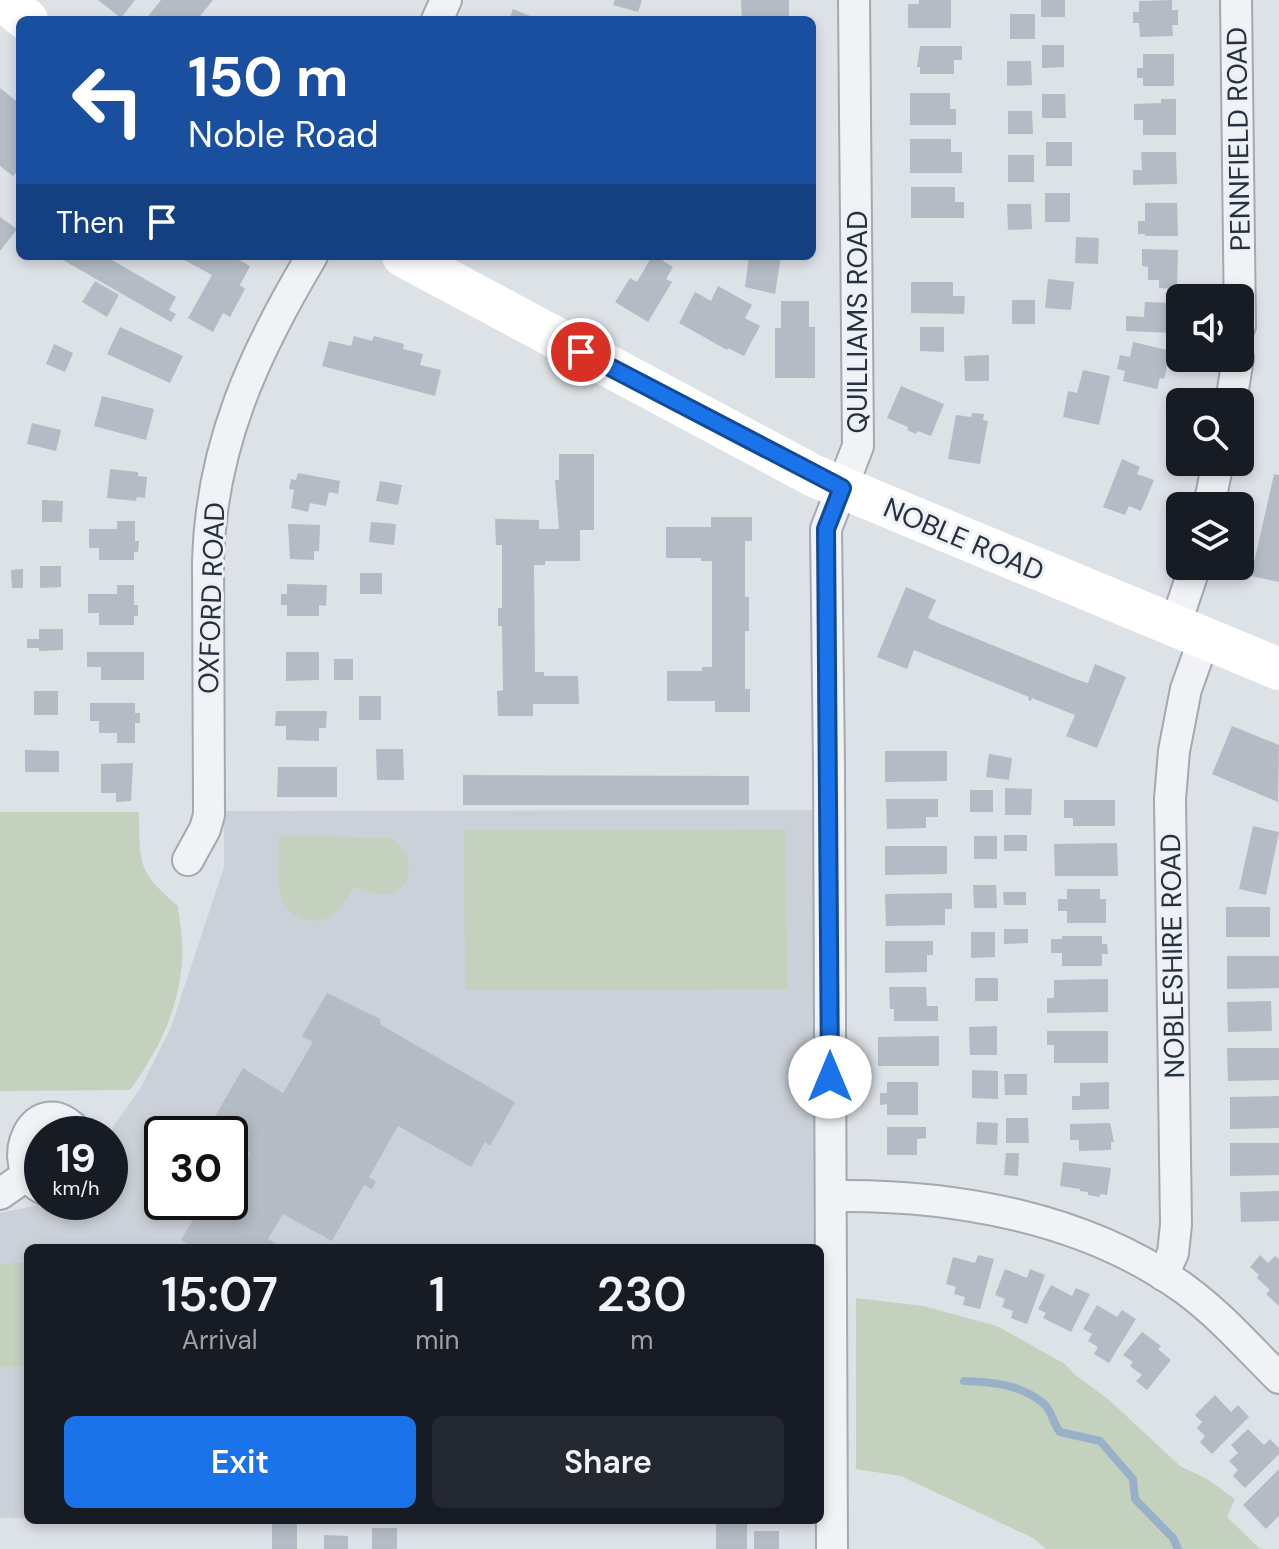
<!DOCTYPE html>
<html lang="en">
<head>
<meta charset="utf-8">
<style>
	:root { --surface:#171b24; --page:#242831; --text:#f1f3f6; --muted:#9ea1a6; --accent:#1a73e8 }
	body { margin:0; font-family:"DM Sans",sans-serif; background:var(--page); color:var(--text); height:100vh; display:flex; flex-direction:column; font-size:30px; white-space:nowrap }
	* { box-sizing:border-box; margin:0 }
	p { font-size:26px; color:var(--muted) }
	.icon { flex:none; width:44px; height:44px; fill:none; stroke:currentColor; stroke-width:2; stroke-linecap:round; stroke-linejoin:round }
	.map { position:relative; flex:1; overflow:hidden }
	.drawer { position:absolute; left:24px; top:1244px; width:800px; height:280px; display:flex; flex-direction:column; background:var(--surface); border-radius:12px; box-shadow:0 4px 12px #0003 }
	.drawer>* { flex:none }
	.guide { position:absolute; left:16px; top:16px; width:800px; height:244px; border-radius:12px; box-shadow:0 4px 12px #0003; background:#1a4fa0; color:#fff; overflow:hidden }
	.buttons { position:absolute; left:1166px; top:284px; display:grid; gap:16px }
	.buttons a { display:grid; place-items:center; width:88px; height:88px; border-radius:12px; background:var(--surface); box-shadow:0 4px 12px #0003; font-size:40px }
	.speed { position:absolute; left:24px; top:1116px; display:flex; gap:16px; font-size:40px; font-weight:700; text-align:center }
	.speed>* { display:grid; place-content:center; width:104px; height:104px; border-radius:50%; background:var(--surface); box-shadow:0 4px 12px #0003; line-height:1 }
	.speed small { font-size:20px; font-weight:400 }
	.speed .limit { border:4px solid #111; border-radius:12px; background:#fff; color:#111 }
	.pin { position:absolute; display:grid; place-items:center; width:68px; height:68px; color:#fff; margin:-34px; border:4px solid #fff; border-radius:50%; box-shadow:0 2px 8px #0007 }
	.me { position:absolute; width:88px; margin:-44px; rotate:0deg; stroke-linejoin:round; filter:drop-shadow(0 0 6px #0008) }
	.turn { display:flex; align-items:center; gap:28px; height:168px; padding:0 40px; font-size:36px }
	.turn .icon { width:104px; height:104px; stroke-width:2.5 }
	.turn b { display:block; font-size:56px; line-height:68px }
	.then { display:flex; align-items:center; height:76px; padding:0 40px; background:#0003; gap:16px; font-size:30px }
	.eta { display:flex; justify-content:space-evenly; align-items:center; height:136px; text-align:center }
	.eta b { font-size:48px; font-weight:600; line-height:56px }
	.button { display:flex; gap:16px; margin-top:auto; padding:16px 40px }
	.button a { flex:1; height:92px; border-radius:12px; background:var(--accent); color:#fff; font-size:32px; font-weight:600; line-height:92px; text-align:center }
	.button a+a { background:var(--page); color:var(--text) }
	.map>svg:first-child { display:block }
	.built { fill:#ccd1d9; fill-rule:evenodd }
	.green { fill:#c4d1bf }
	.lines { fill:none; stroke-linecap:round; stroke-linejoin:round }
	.stream { stroke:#98b0c8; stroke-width:8 }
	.building { fill:#b5bbc4 }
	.minor-casing { stroke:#a3a9b1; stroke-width:34 }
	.minor { stroke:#f0f2f6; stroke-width:30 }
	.secondary { stroke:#fff; stroke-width:42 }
	.route-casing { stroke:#114b97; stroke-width:20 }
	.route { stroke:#1a73e8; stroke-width:14 }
	.labels { text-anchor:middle; stroke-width:6; stroke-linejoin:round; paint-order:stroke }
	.street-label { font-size:28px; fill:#27303e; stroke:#edf0f5 }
</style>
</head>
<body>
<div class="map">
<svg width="1279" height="1549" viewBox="0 0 1279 1549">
	<rect width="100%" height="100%" fill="#dde2e7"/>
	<path class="built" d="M815,810L816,1248H28V1518H0V1213L52,1202H110L108,1134L140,1089L171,1027L224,867V811ZM162,1134H230V1202H162Z"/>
	<g class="green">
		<path d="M0,812H139C140,864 137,871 178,906C180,924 184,945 182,963C177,1014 159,1049 130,1090L0,1091Z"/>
		<polygon points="786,829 787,989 465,990 464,830"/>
		<path d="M279,835L393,838L408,856C414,898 384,900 354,887C348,896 344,906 335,913C315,930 286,918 280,893C276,876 279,854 279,835Z"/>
		<polygon points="28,1262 26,1367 0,1367 0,1264"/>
		<polygon points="856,1298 923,1306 997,1326 1065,1364 1074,1374 1108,1399 1180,1466 1207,1479 1235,1499 1227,1517 1260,1549 1046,1549 1033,1538 901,1476 856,1469"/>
	</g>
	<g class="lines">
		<path class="stream" d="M964,1381C992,1382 1021,1384 1044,1404C1052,1411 1053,1424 1060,1432L1100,1441L1133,1479L1135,1499L1173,1538L1178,1549"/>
	</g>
	<g class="building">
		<polygon points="98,0 135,0 121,18"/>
		<polygon points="161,0 213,0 197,20 145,20"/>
		<polygon points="615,0 642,0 638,12 613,5"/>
		<polygon points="741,0 789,0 789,20 742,20"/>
		<polygon points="919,0 951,0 951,28 908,28 908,4 919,4"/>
		<rect x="1041" y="0" width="24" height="17"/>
		<polygon points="1172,0 1172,10 1178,10 1178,25 1172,25 1173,36 1140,37 1139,23 1133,23 1133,12 1139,12 1139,1"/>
		<polygon points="513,9 540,20 509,20"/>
		<rect x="1010" y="14" width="25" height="25"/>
		<polygon points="1042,45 1064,45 1064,67 1042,68"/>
		<polygon points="920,46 962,46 962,60 954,60 954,74 920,74 920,67 917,67"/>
		<polygon points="1143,54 1174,54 1174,86 1143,86 1143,78 1137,78 1137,68 1143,68"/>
		<polygon points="1007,61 1031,61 1032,85 1007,86"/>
		<polygon points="0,88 20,104 20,168 13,176 0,166"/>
		<polygon points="910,93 950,93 950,109 956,109 956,125 910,125"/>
		<polygon points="1042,94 1065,94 1066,118 1042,118"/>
		<polygon points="1161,99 1176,99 1176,135 1143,135 1143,120 1134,120 1134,104 1161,103"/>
		<polygon points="1008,111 1032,111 1033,134 1008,134"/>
		<polygon points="910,139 951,139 951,152 962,152 962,173 910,173"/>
		<rect x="1046" y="142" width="26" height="24"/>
		<polygon points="1141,152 1176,152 1177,184 1133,185 1133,170 1142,170"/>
		<rect x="1008" y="155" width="26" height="27"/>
		<polygon points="911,187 955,187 955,202 964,202 964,218 911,218"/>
		<rect x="1045" y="193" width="25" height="29"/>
		<polygon points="1145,203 1177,203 1178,236 1145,236 1145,234 1138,234 1138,221 1145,221"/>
		<polygon points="1007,204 1031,204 1032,229 1008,230"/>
		<polygon points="0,217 17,229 0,251"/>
		<polygon points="1076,237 1099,238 1098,264 1075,263"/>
		<polygon points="1142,249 1178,250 1177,289 1159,288 1159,280 1148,280 1148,267 1142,266"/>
		<polygon points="56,256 105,256 176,297 169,310 176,314 171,322"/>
		<polygon points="177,256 232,256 250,266 240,285 245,289 230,317 223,313 213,332 188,318 212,275"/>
		<polygon points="652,256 666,256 663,261 673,267 666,279 672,282 648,322 615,302 630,278 637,282"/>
		<polygon points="749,256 781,256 775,294 745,287"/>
		<polygon points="1048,279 1074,282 1071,310 1045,308"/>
		<polygon points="95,281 119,295 107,317 82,302"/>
		<polygon points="911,282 953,282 953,296 965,296 964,314 911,313"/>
		<polygon points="718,286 752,305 745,318 760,326 744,356 728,348 727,350 679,323 695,292 711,301"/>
		<rect x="1012" y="300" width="23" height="24"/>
		<polygon points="781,301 809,301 809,327 815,327 815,378 775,378 775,328 781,328"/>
		<polygon points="1145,302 1176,303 1175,333 1126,331 1126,316 1144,317"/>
		<polygon points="120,327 183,356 170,383 107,354"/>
		<polygon points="920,327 944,327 944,352 920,351"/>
		<polygon points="354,336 372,341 374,336 404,344 403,349 423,354 420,365 441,370 435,396 322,366 329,341 351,346"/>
		<polygon points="1133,342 1171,351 1164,379 1160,378 1157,389 1123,381 1125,371 1117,369 1120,355 1130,357"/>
		<polygon points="54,344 73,353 65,372 46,364"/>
		<polygon points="989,355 989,381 965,381 964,356"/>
		<polygon points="1083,370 1110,376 1099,425 1063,417 1068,391 1077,393"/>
		<polygon points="901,386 944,404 931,436 918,431 916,434 907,430 908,427 887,418"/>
		<polygon points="102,396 154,409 146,440 94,426"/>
		<polygon points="972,413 984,414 983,420 988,421 980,464 948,459 956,415 971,417"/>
		<polygon points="32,423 61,430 56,451 27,444"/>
		<polygon points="559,454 594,454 594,530 580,530 580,561 545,561 545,565 534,565 535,672 544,672 544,676 578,676 579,704 533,704 533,716 498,716 497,691 503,690 502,626 498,626 498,608 502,608 502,545 496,545 495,519 539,520 539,529 559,529 555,480 559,480"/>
		<polygon points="1122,459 1140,467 1137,474 1154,480 1141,511 1129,506 1125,515 1103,507"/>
		<polygon points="110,469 138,472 138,476 147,477 145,498 137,497 136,501 107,498"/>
		<polygon points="298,473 340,481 338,494 329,492 326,506 310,503 308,512 291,508 294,490 289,489 291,479 296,480"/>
		<polygon points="1274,474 1279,475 1279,582 1251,576"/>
		<polygon points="380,481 402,485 398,505 376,501"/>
		<polygon points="42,500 63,501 62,522 42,522"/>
		<polygon points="711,517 752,517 752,541 745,541 745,597 749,597 749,631 745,631 745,689 750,689 750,712 715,712 715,701 667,701 667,671 702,671 702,667 712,667 712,561 701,561 701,558 666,558 666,527 711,527"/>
		<polygon points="117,521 135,521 135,541 139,541 138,552 134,552 134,560 99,560 99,548 89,548 89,529 117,529"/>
		<polygon points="371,522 396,524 394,545 369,542"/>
		<polygon points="288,524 320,525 319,551 314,551 314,560 290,559"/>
		<polygon points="40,566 61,566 61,587 40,588"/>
		<polygon points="23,569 23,588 12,588 11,570"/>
		<rect x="360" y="573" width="22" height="21"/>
		<polygon points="287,584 327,585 326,606 319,605 319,616 287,616 287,605 281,605 281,594 287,594"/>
		<polygon points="117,585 134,585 134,605 138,605 138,616 134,616 134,625 99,625 99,613 88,613 88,594 117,594"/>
		<polygon points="906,587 936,600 928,618 938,623 1078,680 1088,683 1095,664 1126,677 1097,748 1066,736 1075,715 1032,698 1031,701 1028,700 1029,697 914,650 907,669 877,657"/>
		<polygon points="39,629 63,629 63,650 39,651 39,648 27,648 27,639 39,639"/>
		<polygon points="87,652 144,652 144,680 101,680 101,667 87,667"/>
		<polygon points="286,652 319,652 319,680 286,681"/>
		<rect x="334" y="659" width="19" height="21"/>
		<rect x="34" y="691" width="24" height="24"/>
		<rect x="359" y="696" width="22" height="24"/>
		<polygon points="90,703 135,703 135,713 140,713 140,723 135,723 135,743 117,743 117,733 99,733 99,721 90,721"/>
		<polygon points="276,711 327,711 326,728 319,728 319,741 286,740 286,726 275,726"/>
		<polygon points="1232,726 1279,745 1278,802 1212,774"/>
		<polygon points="376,749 403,749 404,780 377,780"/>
		<polygon points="25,750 59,751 59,772 25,772"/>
		<polygon points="885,751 947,751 947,781 885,782"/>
		<polygon points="989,754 1012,758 1009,780 986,777"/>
		<polygon points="133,763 131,801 116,802 116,793 101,793 101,764"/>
		<polygon points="278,767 337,767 337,797 277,797"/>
		<polygon points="463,775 749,776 749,805 463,805"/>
		<polygon points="1005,788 1032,789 1031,815 1005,815"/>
		<rect x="970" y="790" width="23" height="22"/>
		<polygon points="886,799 938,799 938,817 926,817 926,828 887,829"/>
		<polygon points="1064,800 1115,800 1115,826 1073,826 1073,818 1064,818"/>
		<polygon points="1253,826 1279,832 1266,895 1239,889"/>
		<rect x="1004" y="835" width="23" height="16"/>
		<rect x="974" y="836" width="23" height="23"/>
		<polygon points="1117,843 1118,876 1055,876 1054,844"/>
		<polygon points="885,846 947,846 947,874 885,875"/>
		<polygon points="973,885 996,885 997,908 974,908"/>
		<polygon points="1067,889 1100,889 1100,899 1106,899 1106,923 1067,923 1067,911 1058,911 1058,899 1067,899"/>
		<polygon points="1003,892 1026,892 1026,905 1004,905"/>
		<polygon points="952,893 952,909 945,909 945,925 886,926 885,894"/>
		<rect x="1226" y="907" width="44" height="30"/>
		<polygon points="1004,929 1028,929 1028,943 1004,944"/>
		<polygon points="971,932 995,932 995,957 971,958"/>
		<polygon points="1062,936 1102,936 1102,944 1107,944 1108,954 1102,954 1102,966 1062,966 1062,953 1051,953 1051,939 1062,939"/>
		<polygon points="885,941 933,941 933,955 927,955 927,972 885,973"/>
		<polygon points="1227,956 1279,956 1279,988 1227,989"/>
		<rect x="975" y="978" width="23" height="23"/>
		<polygon points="1108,979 1108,1012 1047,1013 1047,998 1054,998 1054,980"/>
		<polygon points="889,987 926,987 927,1006 938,1006 938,1021 894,1021 894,1009 890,1009"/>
		<polygon points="327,993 380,1019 381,1025 515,1102 490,1146 485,1142 471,1167 398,1126 369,1177 376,1182 372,1189 364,1185 332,1241 283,1214 268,1239 277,1244 274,1248 195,1248 181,1240 204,1202 216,1207 220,1202 230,1202 230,1185 250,1153 230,1142 230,1134 215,1134 207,1130 243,1068 283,1093 313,1042 302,1036"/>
		<polygon points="1271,1001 1272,1031 1228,1032 1227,1002"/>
		<polygon points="997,1026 997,1055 970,1055 969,1027"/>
		<polygon points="1047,1031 1108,1031 1108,1063 1054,1063 1054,1045 1047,1045"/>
		<polygon points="939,1036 939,1066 878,1066 878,1037"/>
		<polygon points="1227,1048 1279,1048 1279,1080 1228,1081"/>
		<polygon points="972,1070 998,1071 998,1099 972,1098"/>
		<polygon points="1004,1074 1027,1074 1027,1095 1005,1095"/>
		<polygon points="887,1082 918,1082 918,1115 887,1115 887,1104 880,1105 880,1093 887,1093"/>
		<polygon points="1109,1082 1109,1109 1072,1110 1072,1096 1080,1096 1080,1083"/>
		<polygon points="1279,1096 1279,1128 1230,1129 1230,1097"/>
		<polygon points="1006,1118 1028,1118 1029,1143 1006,1143"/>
		<polygon points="977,1122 998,1123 997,1145 976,1144"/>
		<polygon points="1110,1123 1114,1142 1111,1142 1111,1150 1079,1151 1079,1140 1070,1140 1070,1124"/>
		<polygon points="887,1127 926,1127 926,1138 917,1139 917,1155 887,1155"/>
		<polygon points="1230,1143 1279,1143 1279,1175 1230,1176"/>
		<polygon points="1006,1153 1019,1153 1018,1176 1004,1175"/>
		<polygon points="1063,1162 1111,1168 1107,1195 1100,1194 1100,1197 1088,1195 1088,1192 1080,1191 1080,1189 1060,1186"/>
		<polygon points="1279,1191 1279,1221 1241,1222 1240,1192"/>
		<polygon points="978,1255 994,1259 980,1309 963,1305 965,1297 954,1294 956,1287 946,1284 953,1257 975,1263"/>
		<polygon points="1260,1255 1268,1263 1275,1256 1279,1259 1279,1306 1266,1294 1270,1290 1257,1278 1259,1275 1250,1267"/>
		<polygon points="1005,1269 1027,1278 1030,1269 1045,1275 1027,1324 1011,1318 1013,1311 1002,1307 1005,1299 995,1295"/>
		<polygon points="1051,1285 1072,1296 1076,1288 1090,1294 1071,1332 1043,1318 1046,1313 1038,1309"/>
		<polygon points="1097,1305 1117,1317 1122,1310 1136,1319 1109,1363 1094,1354 1098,1347 1088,1341 1092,1334 1083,1329"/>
		<polygon points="1142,1332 1161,1346 1158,1349 1171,1360 1147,1390 1136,1381 1142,1375 1130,1366 1133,1362 1123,1355"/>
		<polygon points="1215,1395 1231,1412 1238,1405 1249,1417 1212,1454 1200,1442 1205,1436 1197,1428 1202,1422 1195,1415"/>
		<polygon points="1248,1429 1264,1445 1270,1439 1279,1448 1279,1454 1245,1488 1233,1476 1238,1470 1229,1461 1238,1453 1231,1445"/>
		<polygon points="1279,1469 1279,1516 1266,1529 1243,1505"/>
		<rect x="716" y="1523" width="31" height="26"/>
		<rect x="272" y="1524" width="25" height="25"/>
		<rect x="372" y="1528" width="25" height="21"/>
		<rect x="754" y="1531" width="25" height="18"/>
		<polygon points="324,1535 348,1536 348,1549 324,1549"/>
	</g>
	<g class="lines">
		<defs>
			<g id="minor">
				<polyline points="1236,0 1240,326"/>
				<polyline points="437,20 446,0"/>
				<polyline points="1231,402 1238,358"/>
				<polyline points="1209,506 1218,462"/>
				<polyline points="1175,626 1195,566"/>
				<path d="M188,860L205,829L209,815L208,561C211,446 254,353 312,256"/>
				<path d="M42,1188C0,1167 35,1082 79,1134"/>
				<polyline points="0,1194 23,1178"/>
				<path d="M831,1196C952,1194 1086,1217 1186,1290C1220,1315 1249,1348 1279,1378"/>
				<polyline points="1163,1275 1173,1253 1176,1225 1170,799 1174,751 1186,689 1204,639"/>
				<polyline points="832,1549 829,765 826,529 858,446 854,0"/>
			</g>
		</defs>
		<use href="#minor" class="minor-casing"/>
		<use href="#minor" class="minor"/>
		<g class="secondary">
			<polyline points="2,0 27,20"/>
			<polyline points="403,256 814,476 1279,669"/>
		</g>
	</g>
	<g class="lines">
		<defs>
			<polyline id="route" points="581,352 842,488 826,529 830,1077"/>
		</defs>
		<use href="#route" class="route-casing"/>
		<use href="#route" class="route"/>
	</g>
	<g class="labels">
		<g class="street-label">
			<text transform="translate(1238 139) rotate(-91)" y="10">PENNFIELD ROAD</text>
			<text transform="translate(857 322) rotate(-90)" y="10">QUILLIAMS ROAD</text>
			<text transform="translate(964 539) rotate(23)" y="10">NOBLE ROAD</text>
			<text transform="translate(211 598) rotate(-88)" y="10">OXFORD ROAD</text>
			<text transform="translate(1172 956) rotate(-91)" y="10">NOBLESHIRE ROAD</text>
		</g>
	</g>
</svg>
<div class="buttons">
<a><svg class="icon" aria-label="sound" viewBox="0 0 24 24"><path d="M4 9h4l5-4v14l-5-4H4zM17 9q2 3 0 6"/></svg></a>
<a><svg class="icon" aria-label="search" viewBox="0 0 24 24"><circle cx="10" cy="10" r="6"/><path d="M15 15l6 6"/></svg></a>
<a><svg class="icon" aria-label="layers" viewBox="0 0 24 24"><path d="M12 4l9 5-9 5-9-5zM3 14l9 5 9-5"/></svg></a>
</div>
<div class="speed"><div>19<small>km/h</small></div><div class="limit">30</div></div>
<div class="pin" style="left:581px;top:352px;background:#d93025"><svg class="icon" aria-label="arrive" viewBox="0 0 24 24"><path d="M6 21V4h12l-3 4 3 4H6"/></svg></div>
<svg class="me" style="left:830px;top:1077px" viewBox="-20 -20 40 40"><circle r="19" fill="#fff"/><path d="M0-13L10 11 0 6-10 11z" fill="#1a73e8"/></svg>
<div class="guide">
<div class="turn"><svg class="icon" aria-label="left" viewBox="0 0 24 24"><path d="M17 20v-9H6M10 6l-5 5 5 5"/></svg><div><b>150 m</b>Noble Road</div></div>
<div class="then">Then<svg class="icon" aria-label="arrive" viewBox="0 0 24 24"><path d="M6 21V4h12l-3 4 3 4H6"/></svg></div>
</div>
<section class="drawer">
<div class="eta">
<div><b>15:07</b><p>Arrival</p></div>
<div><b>1</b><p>min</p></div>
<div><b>230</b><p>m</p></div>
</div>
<div class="button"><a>Exit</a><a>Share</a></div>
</section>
</div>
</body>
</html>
